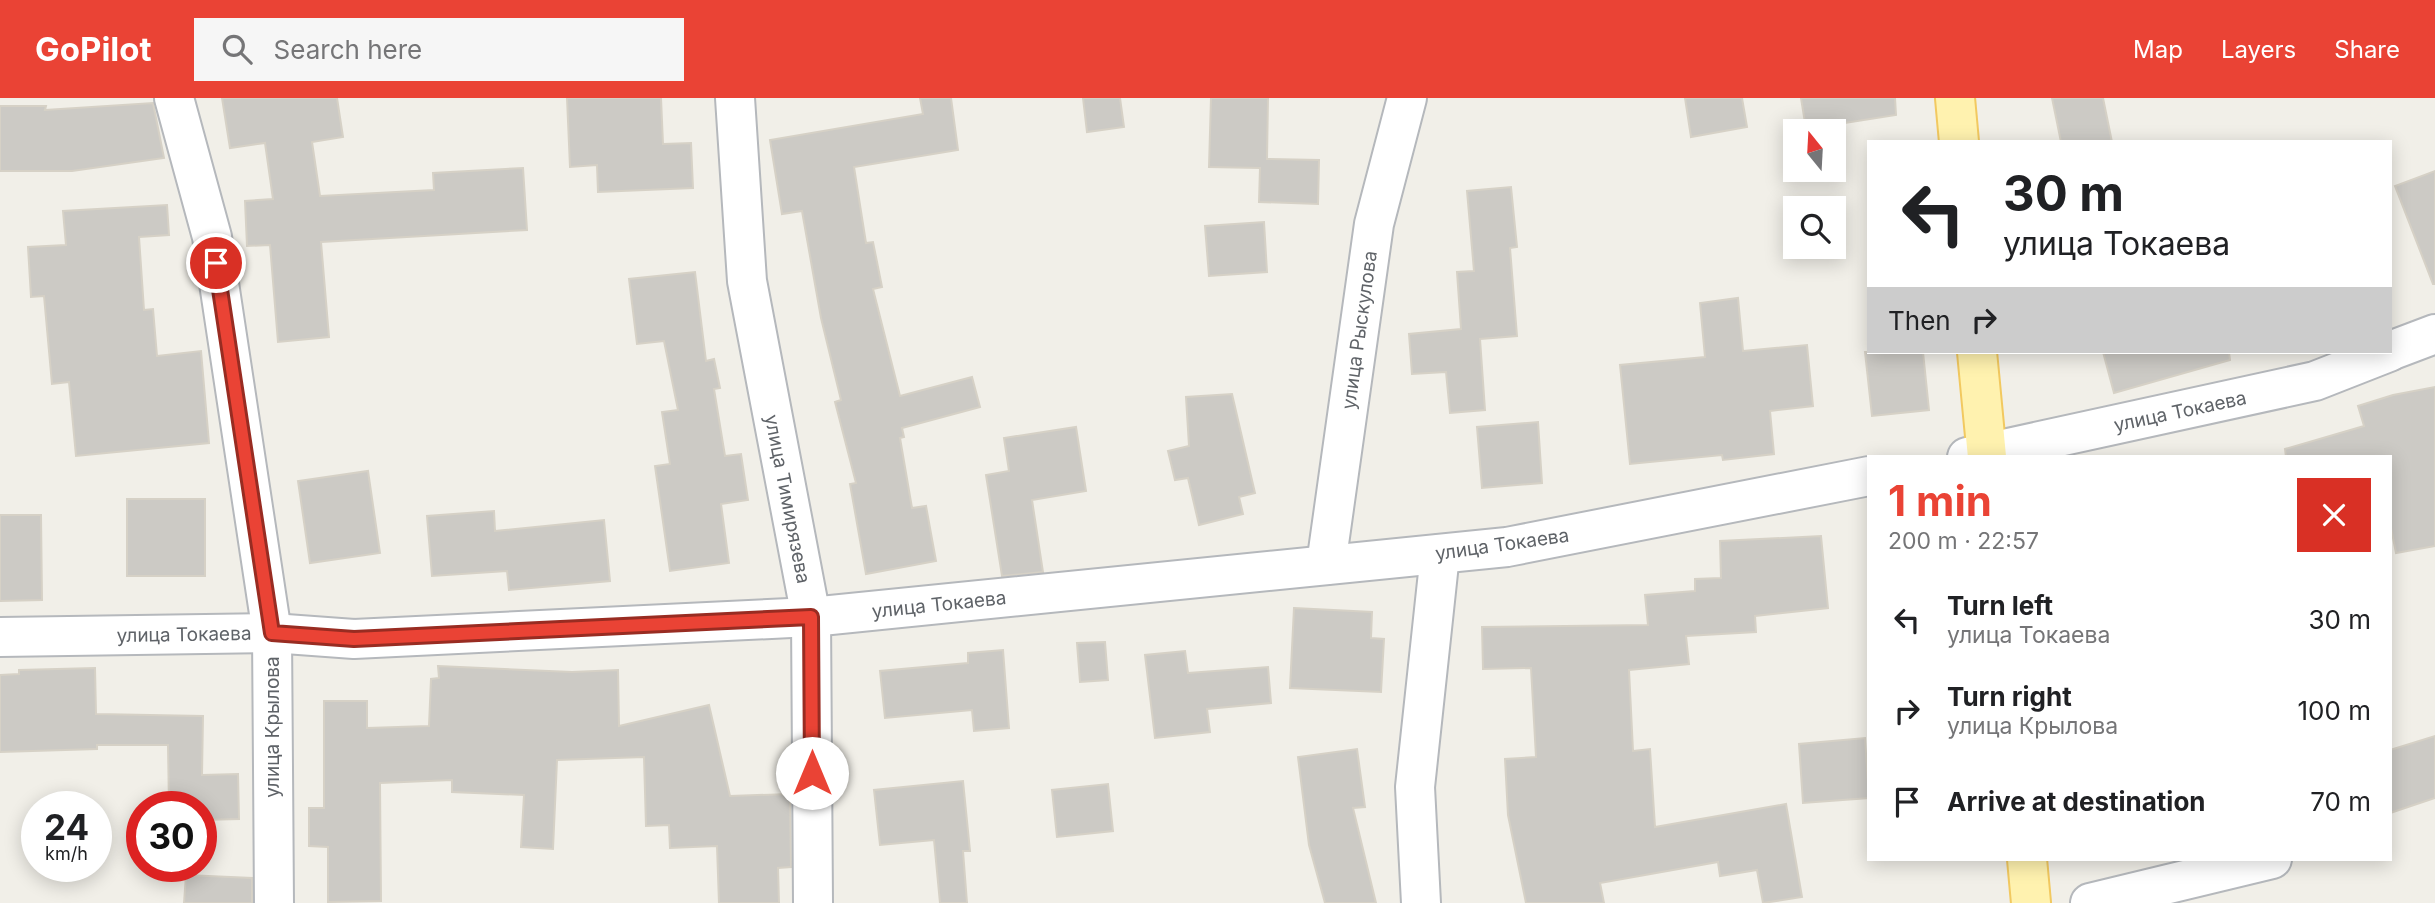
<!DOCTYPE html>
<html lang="en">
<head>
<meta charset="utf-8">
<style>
	:root { --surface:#fff; --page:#f6f6f6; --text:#202124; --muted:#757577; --accent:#ea4335 }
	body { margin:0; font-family:Inter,sans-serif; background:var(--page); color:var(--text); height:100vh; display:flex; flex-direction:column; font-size:26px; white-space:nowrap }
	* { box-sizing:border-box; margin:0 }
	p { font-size:23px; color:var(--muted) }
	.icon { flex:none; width:38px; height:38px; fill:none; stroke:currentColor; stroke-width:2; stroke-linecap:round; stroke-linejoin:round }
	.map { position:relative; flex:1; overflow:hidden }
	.panel { position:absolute; left:1867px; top:357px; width:525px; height:406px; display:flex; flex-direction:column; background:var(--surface); border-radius:0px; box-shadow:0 4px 18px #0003 }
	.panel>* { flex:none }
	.top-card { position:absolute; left:1867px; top:42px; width:525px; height:214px; border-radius:0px; box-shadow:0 4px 18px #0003; background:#fff; color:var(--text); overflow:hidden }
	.needle { width:46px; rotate:342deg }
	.buttons { position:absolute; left:1783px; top:21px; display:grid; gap:14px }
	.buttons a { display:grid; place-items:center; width:63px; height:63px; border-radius:0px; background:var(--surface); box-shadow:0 4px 18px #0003; font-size:35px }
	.speed { position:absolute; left:21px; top:693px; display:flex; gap:14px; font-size:35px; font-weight:700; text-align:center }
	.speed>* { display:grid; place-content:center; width:91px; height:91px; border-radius:50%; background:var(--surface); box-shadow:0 4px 18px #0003; line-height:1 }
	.speed small { font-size:18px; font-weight:400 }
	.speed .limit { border:10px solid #d22; background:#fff; color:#111 }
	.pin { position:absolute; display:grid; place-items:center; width:60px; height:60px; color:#fff; margin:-30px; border:4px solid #fff; border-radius:50%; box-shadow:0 2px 7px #0007 }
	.me { position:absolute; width:77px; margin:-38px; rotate:0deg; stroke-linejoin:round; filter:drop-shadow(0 0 5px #0008) }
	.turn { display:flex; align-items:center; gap:24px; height:147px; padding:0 21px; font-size:32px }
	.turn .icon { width:91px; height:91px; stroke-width:2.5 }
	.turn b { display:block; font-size:49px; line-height:60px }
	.then { display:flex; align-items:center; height:66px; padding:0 21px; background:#0003; gap:14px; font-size:26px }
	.round { display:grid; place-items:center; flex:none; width:74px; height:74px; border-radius:0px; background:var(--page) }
	.headline { display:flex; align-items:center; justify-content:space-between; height:119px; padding:0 21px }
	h1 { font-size:42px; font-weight:700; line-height:52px; color:var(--accent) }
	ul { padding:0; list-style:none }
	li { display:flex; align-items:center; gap:21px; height:91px; padding:0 21px }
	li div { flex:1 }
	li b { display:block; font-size:26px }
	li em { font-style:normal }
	header { display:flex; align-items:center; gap:42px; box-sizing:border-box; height:98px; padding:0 35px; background:var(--accent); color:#fff }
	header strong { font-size:33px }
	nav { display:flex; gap:38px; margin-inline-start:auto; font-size:24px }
	.search { width:490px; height:63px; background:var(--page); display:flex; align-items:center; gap:18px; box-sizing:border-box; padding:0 24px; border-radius:0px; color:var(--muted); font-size:26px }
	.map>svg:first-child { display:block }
	.building { fill:#cccac5; stroke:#d6d1c6; stroke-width:2 }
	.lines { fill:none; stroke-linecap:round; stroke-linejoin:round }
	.minor-casing { stroke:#b5b8bc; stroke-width:42 }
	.major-casing { stroke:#f2c960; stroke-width:42 }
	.minor { stroke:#fff; stroke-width:38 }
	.major { stroke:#fff2af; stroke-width:38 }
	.route-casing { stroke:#982c22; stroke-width:18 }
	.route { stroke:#ea4335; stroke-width:12 }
	.labels { text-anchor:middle; stroke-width:6; stroke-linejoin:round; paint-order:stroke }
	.street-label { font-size:19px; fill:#5f6368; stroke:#fff }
</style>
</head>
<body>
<header>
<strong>GoPilot</strong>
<div class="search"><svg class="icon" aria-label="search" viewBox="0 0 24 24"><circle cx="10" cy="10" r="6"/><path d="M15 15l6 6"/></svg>Search here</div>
<nav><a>Map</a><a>Layers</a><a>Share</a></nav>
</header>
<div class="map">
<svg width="2435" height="805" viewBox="0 0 2435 805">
	<rect width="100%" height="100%" fill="#f1efe8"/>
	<g class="building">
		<polygon points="222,0 337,0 343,39 312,44 320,98 434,92 433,75 523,70 527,132 321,144 329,239 278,244 270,147 247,148 245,103 273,101 265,45 230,50"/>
		<polygon points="567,0 661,0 663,46 691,45 693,90 598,94 597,67 570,69"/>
		<polygon points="920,0 951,0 958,52 854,69 866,145 873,144 882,189 873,191 900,298 972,279 980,309 902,330 904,339 900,340 912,410 926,408 936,463 866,476 850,386 856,385 835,304 841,302 821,220 802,113 782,116 770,42 923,16"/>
		<polygon points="1083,0 1120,0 1124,29 1087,34"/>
		<polygon points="1211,0 1268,0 1267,61 1319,62 1318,106 1259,104 1260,70 1209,69"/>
		<polygon points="1685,0 1742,0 1747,29 1691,39"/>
		<polygon points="1801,0 1895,0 1896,17 1806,31"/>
		<polygon points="2052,0 2103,0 2112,44 2061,44"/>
		<polygon points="153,5 164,60 72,73 0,73 0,8 46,8 45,12"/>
		<polygon points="2435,73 2435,186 2433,186 2395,88"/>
		<polygon points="1511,89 1517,149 1510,150 1517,238 1480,241 1485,312 1450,315 1446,274 1412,276 1409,236 1461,231 1457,174 1474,173 1467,93"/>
		<polygon points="167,107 169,137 139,139 144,212 153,211 157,258 201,253 209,345 76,358 69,284 52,286 44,198 31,199 28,149 66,147 63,113"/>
		<polygon points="1264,124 1267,174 1209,178 1205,128"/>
		<polygon points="695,174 706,263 714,261 720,290 714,291 725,358 741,356 748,402 721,406 729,465 670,473 655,368 670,366 662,314 678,312 664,243 637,246 629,181"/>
		<polygon points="1738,200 1743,253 1807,247 1813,308 1770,313 1774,356 1723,362 1722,357 1630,366 1620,267 1705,259 1700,205"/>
		<polygon points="1865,254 1923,254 1929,312 1872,318"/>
		<polygon points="2103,254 2229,254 2230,262 2114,295"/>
		<polygon points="2435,289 2435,448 2396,455 2390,425 2390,359 2286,359 2285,351 2364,328 2358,308 2393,297"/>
		<polygon points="1232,296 1255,395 1239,399 1243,416 1199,427 1188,380 1175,382 1168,353 1189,348 1186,299"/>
		<polygon points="1538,324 1542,385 1482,390 1477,329"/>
		<polygon points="1076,329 1086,393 1032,402 1043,474 1002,478 986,377 1009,373 1004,340"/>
		<polygon points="368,373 380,455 310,465 298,383"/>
		<rect x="127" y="401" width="78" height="77"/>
		<polygon points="494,413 495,433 604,422 610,483 509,492 507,473 432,478 427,418"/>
		<polygon points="0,417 41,417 42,502 0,503"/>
		<polygon points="1821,438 1828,510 1755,518 1756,534 1686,538 1689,566 1629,572 1633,653 1650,651 1655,729 1786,706 1802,799 1763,805 1757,772 1720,778 1718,764 1600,785 1604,805 1526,805 1508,717 1505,661 1536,659 1531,570 1483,571 1482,529 1648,527 1645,497 1695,493 1695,481 1721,480 1720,443"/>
		<polygon points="1294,510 1372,514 1371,540 1384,541 1381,594 1290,590"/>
		<polygon points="1105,544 1108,582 1080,584 1077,545"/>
		<polygon points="1003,552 1009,630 974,633 972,612 885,620 880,573 968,565 968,555"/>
		<polygon points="1185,553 1188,575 1268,569 1271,605 1207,611 1210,634 1155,640 1145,557"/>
		<polygon points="438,568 572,574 618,572 619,628 709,607 730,698 790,696 791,769 778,770 779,805 719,805 717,748 670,750 669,727 646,728 644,659 557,662 553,751 521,749 524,697 452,694 452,682 380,685 381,803 328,804 328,749 309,748 309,710 324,710 324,603 367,603 367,630 429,628 431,581 439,580"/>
		<polygon points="95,570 96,616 203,618 202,677 238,676 239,721 201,722 201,709 169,709 168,647 97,647 97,651 0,654 0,577 19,576 19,572"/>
		<polygon points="2435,638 2435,700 2390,715 2390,652"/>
		<polygon points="1865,640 1869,700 1803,705 1799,646"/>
		<polygon points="1357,651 1365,709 1353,710 1376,805 1325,805 1309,747 1298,659"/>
		<polygon points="963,683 970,753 963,753 967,805 940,805 934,742 880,747 874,692"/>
		<polygon points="1108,686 1113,733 1057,739 1052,692"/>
		<polygon points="186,777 252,780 252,805 184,805"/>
	</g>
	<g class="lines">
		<defs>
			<g id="minor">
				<polyline points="174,0 212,139 272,535 274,805"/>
				<polyline points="735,0 747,183 811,519 813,805"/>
				<polyline points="2390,253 2435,236"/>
				<polyline points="1967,359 2315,283 2389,254"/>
				<polyline points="1326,467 1374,126 1407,0"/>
				<polyline points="0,539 272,535 354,541 811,519 1507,449 1869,378"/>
				<polyline points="1421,805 1415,689 1440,456"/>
				<polyline points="2090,805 2272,761"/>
			</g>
			<g id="major">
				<polyline points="1955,0 1959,44"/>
				<polyline points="1977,254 1987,359"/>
				<polyline points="2027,761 2031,805"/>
			</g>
		</defs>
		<use href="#minor" class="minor-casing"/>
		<use href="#major" class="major-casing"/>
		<use href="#minor" class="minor"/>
		<use href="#major" class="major"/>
	</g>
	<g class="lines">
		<defs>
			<polyline id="route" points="216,165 272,535 354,541 811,519 812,675"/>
		</defs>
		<use href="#route" class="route-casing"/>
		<use href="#route" class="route"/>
	</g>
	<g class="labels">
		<g class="street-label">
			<text transform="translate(1359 232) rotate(-82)" y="7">улица Рыскулова</text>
			<text transform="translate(2180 313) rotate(-12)" y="7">улица Токаева</text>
			<text transform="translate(788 401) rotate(79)" y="7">улица Тимирязева</text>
			<text transform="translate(1502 446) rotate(-8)" y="7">улица Токаева</text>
			<text transform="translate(939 506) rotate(-6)" y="7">улица Токаева</text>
			<text transform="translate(184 536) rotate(-1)" y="7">улица Токаева</text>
			<text transform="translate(272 629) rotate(-90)" y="7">улица Крылова</text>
		</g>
	</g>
</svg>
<div class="buttons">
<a><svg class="needle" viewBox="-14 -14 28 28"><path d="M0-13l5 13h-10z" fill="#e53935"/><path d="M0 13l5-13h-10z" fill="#757577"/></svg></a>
<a><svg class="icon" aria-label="search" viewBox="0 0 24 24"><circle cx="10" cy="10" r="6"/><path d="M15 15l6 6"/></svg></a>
</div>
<div class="speed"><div>24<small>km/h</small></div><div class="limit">30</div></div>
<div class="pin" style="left:216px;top:165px;background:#d93025"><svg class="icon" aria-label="arrive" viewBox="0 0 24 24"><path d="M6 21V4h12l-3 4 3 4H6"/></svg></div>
<svg class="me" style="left:812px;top:675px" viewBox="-20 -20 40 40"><circle r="19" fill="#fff"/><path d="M0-13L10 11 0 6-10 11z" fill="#ea4335"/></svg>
<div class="top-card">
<div class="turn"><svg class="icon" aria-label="left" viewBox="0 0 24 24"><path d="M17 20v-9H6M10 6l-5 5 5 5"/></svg><div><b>30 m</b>улица Токаева</div></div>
<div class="then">Then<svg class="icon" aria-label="right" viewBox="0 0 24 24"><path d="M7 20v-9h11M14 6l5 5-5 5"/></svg></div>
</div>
<section class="panel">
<div class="headline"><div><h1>1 min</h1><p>200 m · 22:57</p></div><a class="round" style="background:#d93025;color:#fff"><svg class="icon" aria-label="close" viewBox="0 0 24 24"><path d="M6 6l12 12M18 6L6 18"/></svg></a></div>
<ul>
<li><svg class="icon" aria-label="left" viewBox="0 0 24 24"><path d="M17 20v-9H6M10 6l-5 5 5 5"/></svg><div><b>Turn left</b><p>улица Токаева</p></div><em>30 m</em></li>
<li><svg class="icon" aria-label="right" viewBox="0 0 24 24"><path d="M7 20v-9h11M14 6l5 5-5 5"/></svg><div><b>Turn right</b><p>улица Крылова</p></div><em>100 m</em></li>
<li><svg class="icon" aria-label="arrive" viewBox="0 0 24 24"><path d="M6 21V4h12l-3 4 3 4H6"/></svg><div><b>Arrive at destination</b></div><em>70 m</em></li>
</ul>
</section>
</div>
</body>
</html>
